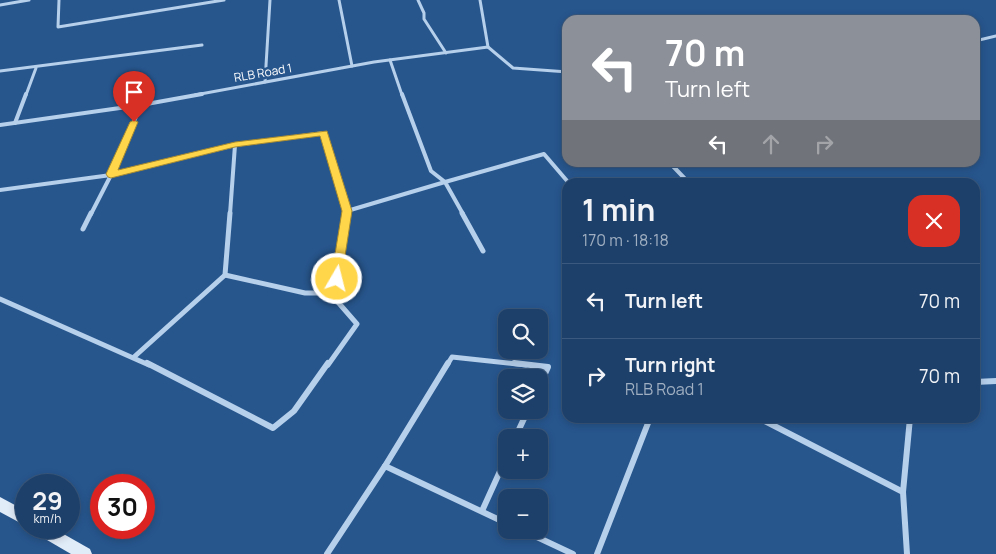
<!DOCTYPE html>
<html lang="en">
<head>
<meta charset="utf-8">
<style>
	:root { --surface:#1d406a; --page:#2a4b72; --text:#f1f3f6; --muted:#a0afc1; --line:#3b597e }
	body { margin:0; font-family:Manrope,sans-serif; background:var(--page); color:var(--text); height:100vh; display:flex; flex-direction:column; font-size:19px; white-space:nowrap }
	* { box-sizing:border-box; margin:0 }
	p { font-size:16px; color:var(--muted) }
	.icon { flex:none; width:28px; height:28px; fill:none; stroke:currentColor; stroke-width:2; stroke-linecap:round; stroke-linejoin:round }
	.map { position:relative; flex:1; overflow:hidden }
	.sheet { position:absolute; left:562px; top:178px; width:418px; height:245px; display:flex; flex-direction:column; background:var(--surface); border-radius:15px; box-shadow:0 2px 8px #0003,0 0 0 1px var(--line) }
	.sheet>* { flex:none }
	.guide { position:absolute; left:562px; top:15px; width:418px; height:152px; border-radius:15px; box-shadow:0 2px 8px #0003,0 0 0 1px var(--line); background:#8c9099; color:#fff; overflow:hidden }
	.tools { position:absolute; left:498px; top:309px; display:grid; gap:10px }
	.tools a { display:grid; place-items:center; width:50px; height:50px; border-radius:10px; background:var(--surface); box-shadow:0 2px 8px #0003,0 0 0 1px var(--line); font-size:25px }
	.speed { position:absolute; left:15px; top:474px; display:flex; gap:10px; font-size:25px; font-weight:700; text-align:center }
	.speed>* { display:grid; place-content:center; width:65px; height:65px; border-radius:50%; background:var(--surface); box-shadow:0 2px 8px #0003,0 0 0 1px var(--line); line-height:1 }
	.speed small { font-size:12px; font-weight:400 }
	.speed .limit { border:8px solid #d22; background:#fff; color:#111 }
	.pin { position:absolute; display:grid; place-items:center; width:42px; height:42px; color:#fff; margin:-51px -21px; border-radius:50% 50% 50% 0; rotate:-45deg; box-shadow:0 0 5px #0007 }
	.pin .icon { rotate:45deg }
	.me { position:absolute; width:55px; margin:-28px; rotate:8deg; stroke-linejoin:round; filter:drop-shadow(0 0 4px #0008) }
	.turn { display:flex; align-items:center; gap:18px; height:105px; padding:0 20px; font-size:22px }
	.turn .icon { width:65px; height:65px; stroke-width:2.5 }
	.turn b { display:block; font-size:35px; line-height:42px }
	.lanes { display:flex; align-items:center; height:48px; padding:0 20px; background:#0003; justify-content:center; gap:25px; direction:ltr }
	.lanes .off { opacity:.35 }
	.round { display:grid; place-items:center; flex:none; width:52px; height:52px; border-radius:15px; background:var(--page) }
	.headline { display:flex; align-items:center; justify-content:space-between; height:85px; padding:0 20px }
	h1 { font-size:30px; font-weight:700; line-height:38px }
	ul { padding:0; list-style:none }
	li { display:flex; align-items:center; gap:15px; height:75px; padding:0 20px; border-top:1px solid var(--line) }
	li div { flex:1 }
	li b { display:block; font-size:19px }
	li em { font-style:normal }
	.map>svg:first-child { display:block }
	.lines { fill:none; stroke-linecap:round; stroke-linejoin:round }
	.street-far3 { stroke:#b6cfeb; stroke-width:3 }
	.street-far2 { stroke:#b6cfeb; stroke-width:4 }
	.street-far1 { stroke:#b6cfeb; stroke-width:5 }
	.street { stroke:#b6cfeb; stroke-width:6 }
	.secondary { fill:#e1ecf9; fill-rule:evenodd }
	.route { fill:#ffd54a; stroke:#a68a30 }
	.labels { text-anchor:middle; stroke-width:5; stroke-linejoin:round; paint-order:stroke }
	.far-street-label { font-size:12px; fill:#fff; stroke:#27568d }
</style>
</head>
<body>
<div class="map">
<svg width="996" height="554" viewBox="0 0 996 554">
	<rect width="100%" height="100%" fill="#27568d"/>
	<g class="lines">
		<g class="street-far3">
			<polyline points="59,0 58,27 224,0"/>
			<polyline points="339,0 352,66"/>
			<polyline points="418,0 424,13 424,19 446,53"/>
			<polyline points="480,0 488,47"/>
			<polyline points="0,5 29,0"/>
			<polyline points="975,41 996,36"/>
			<polyline points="390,60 402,95"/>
			<polyline points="0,71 202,45"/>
			<polyline points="265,82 270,0"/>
			<polyline points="26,95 36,68"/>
			<polyline points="195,95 374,62 488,47 513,68 568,72"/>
		</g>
		<g class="street-far2">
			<polyline points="402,94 431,171 445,182"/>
			<polyline points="15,123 26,94"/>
			<polyline points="0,125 141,105"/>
			<polyline points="669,162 688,182"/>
			<polyline points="0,190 111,175 141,105 202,94"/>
			<polyline points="347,211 445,182"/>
			<polyline points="91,214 111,175 235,145 324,133 347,214"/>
			<polyline points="230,214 235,145"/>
			<polyline points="463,214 445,182 544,154 568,182"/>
		</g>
		<g class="street-far1">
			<polyline points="462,213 483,251"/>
			<polyline points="83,229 91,213"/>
			<polyline points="225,275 305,293 330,293 357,324 328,365"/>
			<polyline points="330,293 337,279 347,213"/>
			<polyline points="0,299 149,365"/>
			<polyline points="134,357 225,275 230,213"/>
			<polyline points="447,365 452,357 526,365"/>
		</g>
		<g class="street">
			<polyline points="147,363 273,428 294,411 328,363"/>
			<polyline points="514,363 548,367 539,387"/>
			<polyline points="975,382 996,381"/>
			<polyline points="759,418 903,492 907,554"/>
			<polyline points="515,438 528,410"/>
			<polyline points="385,466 448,363"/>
			<polyline points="903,492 910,418"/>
			<polyline points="482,511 506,458"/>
			<polyline points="522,530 573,554"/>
			<polyline points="327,554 385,466 506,523"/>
			<polyline points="597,554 650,418"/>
		</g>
		<g class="secondary">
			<polygon points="0,497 26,511 26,526 0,512"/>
			<polygon points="33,528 53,528 90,549 92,554 71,554 35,533"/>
		</g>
	</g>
	<polygon class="route" points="134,120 138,122 118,170 235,142 327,131 352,211 341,282 337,283 331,279 342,211 320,136 235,147 111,178 108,177 106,174 130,122"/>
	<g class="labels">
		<g class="far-street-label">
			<text transform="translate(263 73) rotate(-10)" y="4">RLB Road 1</text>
		</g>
	</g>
</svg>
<div class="tools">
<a><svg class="icon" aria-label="search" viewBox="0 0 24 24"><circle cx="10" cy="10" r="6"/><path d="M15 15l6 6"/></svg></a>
<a><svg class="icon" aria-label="layers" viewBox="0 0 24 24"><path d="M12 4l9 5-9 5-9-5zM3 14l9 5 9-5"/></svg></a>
<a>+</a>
<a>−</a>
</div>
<div class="speed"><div>29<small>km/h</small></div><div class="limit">30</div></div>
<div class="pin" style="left:134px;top:122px;background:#d93025"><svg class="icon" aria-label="arrive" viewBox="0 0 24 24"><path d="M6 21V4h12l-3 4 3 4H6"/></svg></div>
<svg class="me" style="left:337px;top:279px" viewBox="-20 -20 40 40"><circle r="17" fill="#ffd54a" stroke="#fff" stroke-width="3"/><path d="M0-11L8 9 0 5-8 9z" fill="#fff"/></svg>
<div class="guide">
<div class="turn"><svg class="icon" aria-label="left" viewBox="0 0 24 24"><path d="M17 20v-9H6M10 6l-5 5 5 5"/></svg><div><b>70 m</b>Turn left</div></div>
<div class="lanes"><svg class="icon" aria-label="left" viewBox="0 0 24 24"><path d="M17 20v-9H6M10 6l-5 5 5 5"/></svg><svg class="icon off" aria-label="ahead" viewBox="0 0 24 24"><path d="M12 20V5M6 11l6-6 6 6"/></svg><svg class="icon off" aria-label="right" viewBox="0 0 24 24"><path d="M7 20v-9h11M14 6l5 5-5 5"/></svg></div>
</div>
<section class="sheet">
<div class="headline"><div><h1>1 min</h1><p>170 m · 18:18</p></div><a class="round" style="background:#d93025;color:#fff"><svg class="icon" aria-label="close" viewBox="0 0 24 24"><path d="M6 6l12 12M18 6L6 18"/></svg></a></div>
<ul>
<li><svg class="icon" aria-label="left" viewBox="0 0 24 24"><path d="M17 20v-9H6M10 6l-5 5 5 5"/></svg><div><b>Turn left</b></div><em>70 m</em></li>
<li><svg class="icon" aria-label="right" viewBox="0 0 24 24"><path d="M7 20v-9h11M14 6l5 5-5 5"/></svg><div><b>Turn right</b><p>RLB Road 1</p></div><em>70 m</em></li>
</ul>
</section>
</div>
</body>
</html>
